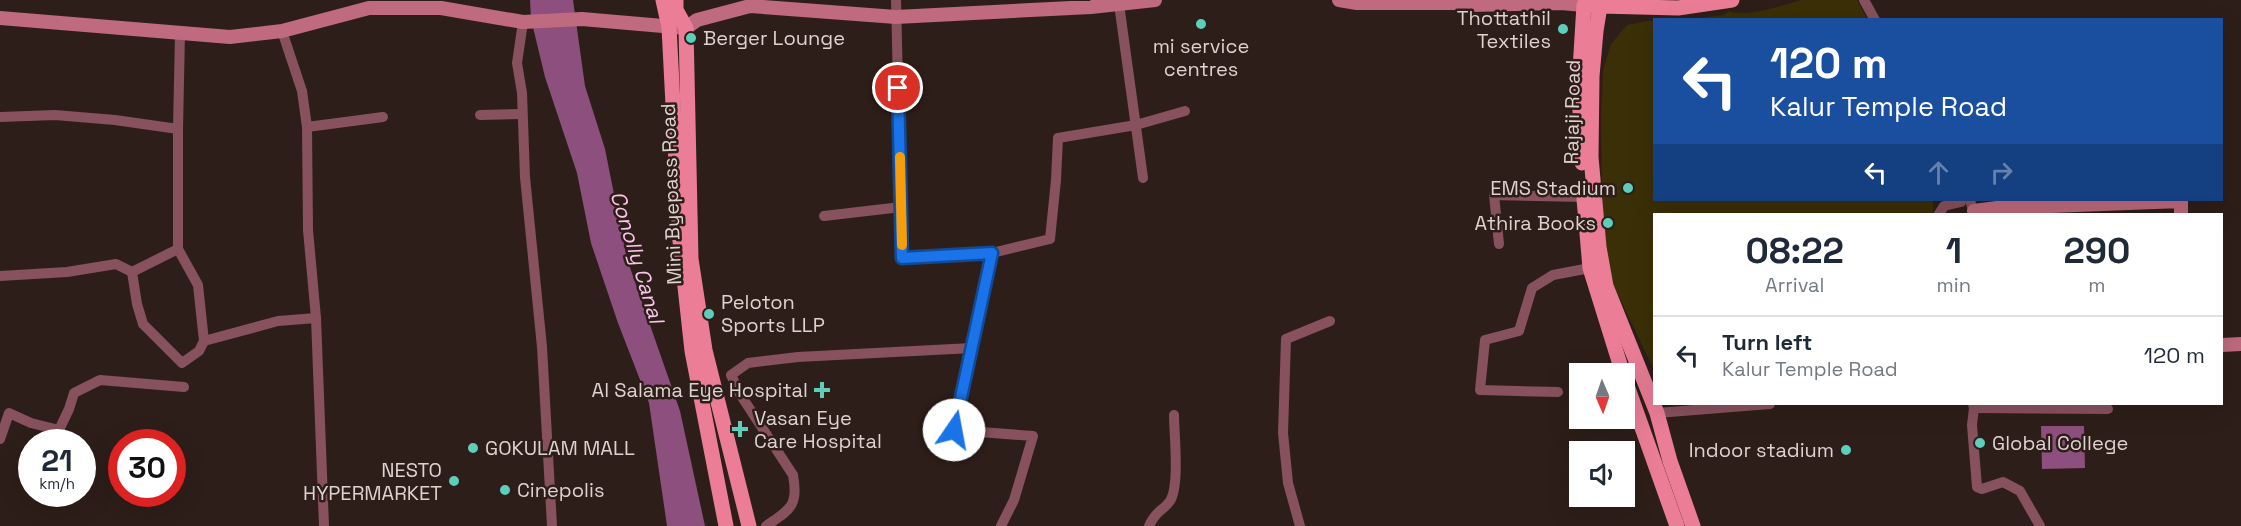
<!DOCTYPE html>
<html lang="en">
<head>
<meta charset="utf-8">
<style>
	:root { --surface:#fff; --page:#f2f2f3; --text:#1f2937; --muted:#747a83; --line:#e0e1e3 }
	body { margin:0; font-family:"Space Grotesk",sans-serif; background:var(--page); color:var(--text); height:100vh; display:flex; flex-direction:column; font-size:22px; white-space:nowrap }
	* { box-sizing:border-box; margin:0 }
	p { font-size:20px; color:var(--muted) }
	.icon { flex:none; width:33px; height:33px; fill:none; stroke:currentColor; stroke-width:2; stroke-linecap:round; stroke-linejoin:round }
	.map { position:relative; flex:1; overflow:hidden }
	.sheet { position:absolute; left:1653px; top:213px; width:570px; height:192px; display:flex; flex-direction:column; background:var(--surface); border-radius:0px; box-shadow:0 6px 24px #0002 }
	.sheet>* { flex:none }
	.banner { position:absolute; left:1653px; top:18px; width:570px; height:183px; border-radius:0px; box-shadow:0 6px 24px #0002; background:#1a4fa0; color:#fff; overflow:hidden }
	.needle { width:39px; rotate:178deg }
	.tools { position:absolute; left:1569px; top:363px; display:grid; gap:12px }
	.tools a { display:grid; place-items:center; width:66px; height:66px; border-radius:0px; background:var(--surface); box-shadow:0 6px 24px #0002; font-size:30px }
	.speed { position:absolute; left:18px; top:429px; display:flex; gap:12px; font-size:30px; font-weight:700; text-align:center }
	.speed>* { display:grid; place-content:center; width:78px; height:78px; border-radius:50%; background:var(--surface); box-shadow:0 6px 24px #0002; line-height:1 }
	.speed small { font-size:15px; font-weight:400 }
	.speed .limit { border:9px solid #d22; background:#fff; color:#111 }
	.pin { position:absolute; display:grid; place-items:center; width:51px; height:51px; color:#fff; margin:-26px; border:3px solid #fff; border-radius:50%; box-shadow:0 2px 6px #0007 }
	.me { position:absolute; width:66px; margin:-33px; rotate:12deg; stroke-linejoin:round; filter:drop-shadow(0 0 4px #0008) }
	.turn { display:flex; align-items:center; gap:21px; height:126px; padding:0 18px; font-size:27px }
	.turn .icon { width:78px; height:78px; stroke-width:2.5 }
	.turn b { display:block; font-size:42px; line-height:51px }
	.lanes { display:flex; align-items:center; height:57px; padding:0 18px; background:#0003; justify-content:center; gap:30px; direction:ltr }
	.lanes .off { opacity:.35 }
	.eta { display:flex; justify-content:space-evenly; align-items:center; height:102px; text-align:center }
	.eta b { font-size:36px; font-weight:800; line-height:42px }
	ul { padding:0; list-style:none }
	li { display:flex; align-items:center; gap:18px; height:78px; padding:0 18px; border-top:2px solid var(--line) }
	li div { flex:1 }
	li b { display:block; font-size:22px }
	li em { font-style:normal }
	.map>svg:first-child { display:block }
	.green { fill:#3a2f06 }
	.water { fill:#8d4f7d }
	.lines { fill:none; stroke-linecap:round; stroke-linejoin:round }
	.street { stroke:#87515d; stroke-width:10 }
	.secondary { stroke:#bf6a7e; stroke-width:14 }
	.primary { stroke:#eb7d97; stroke-width:15 }
	.route-casing { stroke:#114b97; stroke-width:15 }
	.route { stroke:#1a73e8; stroke-width:10 }
	.slow { stroke:#f59e0b; stroke-width:10 }
	.poi-dot { fill:#5dceb9; stroke:#2e1e1a; stroke-width:2 }
	.labels { text-anchor:middle; stroke-width:5; stroke-linejoin:round; paint-order:stroke }
	.poi-label { font-size:20px; fill:#ded2cf; stroke:#2e1e1a; text-anchor:end }
	.street-label { font-size:20px; fill:#ded2cf; stroke:#2e1e1a }
	.water-label { font-size:21px; font-style:italic; fill:#fcc6ec; stroke:#2e1e1a }
</style>
</head>
<body>
<div class="map">
<svg width="2241" height="526" viewBox="0 0 2241 526">
	<rect width="100%" height="100%" fill="#2e1e1a"/>
	<g class="green">
		<path d="M1801,0H1857L1867,19H1693L1724,15L1729,11C1746,18 1784,5 1801,0Z"/>
		<polygon points="1647,21 1654,21 1654,200 1933,200 1933,214 1654,214 1654,370 1612,282 1603,248 1601,121 1603,70 1611,44 1627,25"/>
	</g>
	<g class="water">
		<polygon points="530,0 573,0 585,86 605,149 627,259 680,411 705,526 667,526 649,403 618,323 591,243 577,173 545,77 531,19"/>
		<polygon points="2041,426 2084,426 2085,468 2042,469"/>
	</g>
	<g class="lines">
		<g class="street">
			<polyline points="896,0 902,258 992,253 954,430 1033,436 1014,500 1001,526"/>
			<polyline points="1864,0 1875,20"/>
			<polyline points="1119,4 1143,178"/>
			<polyline points="523,22 517,63 522,93 525,177 542,347 552,526"/>
			<polyline points="282,31 302,91 307,127 383,117"/>
			<polyline points="480,115 522,114"/>
			<polyline points="0,117 55,115 115,120 178,129 180,33"/>
			<polyline points="307,127 308,230 316,318 324,526"/>
			<polyline points="1970,200 1974,214"/>
			<polyline points="1939,214 1944,206 1961,202 1962,200"/>
			<polyline points="824,216 901,207"/>
			<polyline points="1499,244 1494,195 1584,197"/>
			<polyline points="992,253 1050,239 1056,180 1058,138 1136,125 1185,111"/>
			<polyline points="132,272 137,304 143,324 182,363 199,351 204,341 198,285 178,249 178,129"/>
			<polyline points="132,272 178,249"/>
			<polyline points="0,276 67,272 116,264 132,272"/>
			<polyline points="204,341 278,321 316,318"/>
			<polyline points="1558,392 1480,390 1485,340 1519,331 1532,288 1553,275 1590,268"/>
			<polyline points="1973,404 1974,408 2108,409"/>
			<polyline points="1974,408 1972,425 1977,487 1982,489 2003,482 2020,491 2040,526"/>
			<polyline points="1657,413 1770,404"/>
			<polyline points="0,439 9,413 31,423 59,430 69,409 74,393 100,380 184,387"/>
			<path d="M766,526C789,510 799,507 793,475L740,394L731,375L748,363L798,357L972,348"/>
			<path d="M1149,526C1156,510 1163,511 1170,501C1180,486 1174,433 1174,415"/>
			<polyline points="1300,526 1288,483 1283,433 1286,339 1330,321"/>
		</g>
		<g class="secondary">
			<polyline points="1339,0 1357,3 1460,3 1470,5 1561,3 1584,5 1584,0"/>
			<polyline points="0,18 230,37 282,31 369,8 441,8 523,22 582,19 686,28 697,20 750,6 896,17 1091,7 1155,0"/>
			<polyline points="1974,211 1997,208 2181,201 2181,214"/>
			<polyline points="2222,345 2241,344"/>
		</g>
		<g class="primary">
			<polyline points="663,0 669,27 680,241 692,351 726,526"/>
			<polyline points="676,0 676,10 686,28 691,259 705,350 749,526"/>
			<polyline points="1582,163 1579,86 1584,5 1600,6 1600,0"/>
			<polyline points="1584,199 1590,268 1623,374"/>
			<polyline points="1624,377 1677,526"/>
			<polyline points="1693,526 1670,461 1657,413 1606,286 1599,247 1591,157 1592,76 1596,31 1600,6 1678,8 1732,0"/>
		</g>
	</g>
	<g class="lines">
		<defs>
			<polyline id="route" points="898,88 902,258 992,253 954,430"/>
		</defs>
		<use href="#route" class="route-casing"/>
		<use href="#route" class="route"/>
		<polyline class="slow" points="900,157 902,245"/>
	</g>
	<g class="poi-dot">
		<circle cx="1201" cy="24" r="6"/>
		<circle cx="1563" cy="29" r="6"/>
		<circle cx="691" cy="38" r="6"/>
		<circle cx="1628" cy="188" r="6"/>
		<circle cx="1608" cy="223" r="6"/>
		<circle cx="709" cy="314" r="6"/>
		<path d="M819 381h6v6h6v6h-6v6h-6v-6h-6v-6h6z"/>
		<path d="M737 420h6v6h6v6h-6v6h-6v-6h-6v-6h6z"/>
		<circle cx="1980" cy="443" r="6"/>
		<circle cx="473" cy="448" r="6"/>
		<circle cx="1846" cy="450" r="6"/>
		<circle cx="454" cy="481" r="6"/>
		<circle cx="505" cy="490" r="6"/>
	</g>
	<g class="labels">
		<g class="poi-label">
			<text x="1551" y="25">Thottathil<tspan x="1551" dy="23">Textiles</tspan></text>
			<text x="703" y="45" text-anchor="start">Berger Lounge</text>
			<text x="1201" y="53" text-anchor="middle">mi service<tspan x="1201" dy="23">centres</tspan></text>
			<text x="1616" y="195">EMS Stadium</text>
			<text x="1596" y="230">Athira Books</text>
			<text x="721" y="309" text-anchor="start">Peloton<tspan x="721" dy="23">Sports LLP</tspan></text>
			<text x="808" y="397">Al Salama Eye Hospital</text>
			<text x="754" y="425" text-anchor="start">Vasan Eye<tspan x="754" dy="23">Care Hospital</tspan></text>
			<text x="1992" y="450" text-anchor="start">Global College</text>
			<text x="485" y="455" text-anchor="start">GOKULAM MALL</text>
			<text x="1834" y="457">Indoor stadium</text>
			<text x="442" y="477">NESTO<tspan x="442" dy="23">HYPERMARKET</tspan></text>
			<text x="517" y="497" text-anchor="start">Cinepolis</text>
		</g>
		<g class="street-label">
			<text transform="translate(1572 112) rotate(-89)" y="7">Rajaji Road</text>
			<text transform="translate(671 194) rotate(-92)" y="7">Mini Byepass Road</text>
		</g>
		<g class="water-label">
			<text transform="translate(637 257) rotate(73)" y="7">Conolly Canal</text>
		</g>
	</g>
</svg>
<div class="tools">
<a><svg class="needle" viewBox="-14 -14 28 28"><path d="M0-13l5 13h-10z" fill="#e53935"/><path d="M0 13l5-13h-10z" fill="#747a83"/></svg></a>
<a><svg class="icon" aria-label="sound" viewBox="0 0 24 24"><path d="M4 9h4l5-4v14l-5-4H4zM17 9q2 3 0 6"/></svg></a>
</div>
<div class="speed"><div>21<small>km/h</small></div><div class="limit">30</div></div>
<div class="pin" style="left:898px;top:88px;background:#d93025"><svg class="icon" aria-label="arrive" viewBox="0 0 24 24"><path d="M6 21V4h12l-3 4 3 4H6"/></svg></div>
<svg class="me" style="left:954px;top:430px" viewBox="-20 -20 40 40"><circle r="19" fill="#fff"/><path d="M0-13L10 11 0 6-10 11z" fill="#1a73e8"/></svg>
<div class="banner">
<div class="turn"><svg class="icon" aria-label="left" viewBox="0 0 24 24"><path d="M17 20v-9H6M10 6l-5 5 5 5"/></svg><div><b>120 m</b>Kalur Temple Road</div></div>
<div class="lanes"><svg class="icon" aria-label="left" viewBox="0 0 24 24"><path d="M17 20v-9H6M10 6l-5 5 5 5"/></svg><svg class="icon off" aria-label="ahead" viewBox="0 0 24 24"><path d="M12 20V5M6 11l6-6 6 6"/></svg><svg class="icon off" aria-label="right" viewBox="0 0 24 24"><path d="M7 20v-9h11M14 6l5 5-5 5"/></svg></div>
</div>
<section class="sheet">
<div class="eta">
<div><b>08:22</b><p>Arrival</p></div>
<div><b>1</b><p>min</p></div>
<div><b>290</b><p>m</p></div>
</div>
<ul>
<li><svg class="icon" aria-label="left" viewBox="0 0 24 24"><path d="M17 20v-9H6M10 6l-5 5 5 5"/></svg><div><b>Turn left</b><p>Kalur Temple Road</p></div><em>120 m</em></li>
</ul>
</section>
</div>
</body>
</html>
